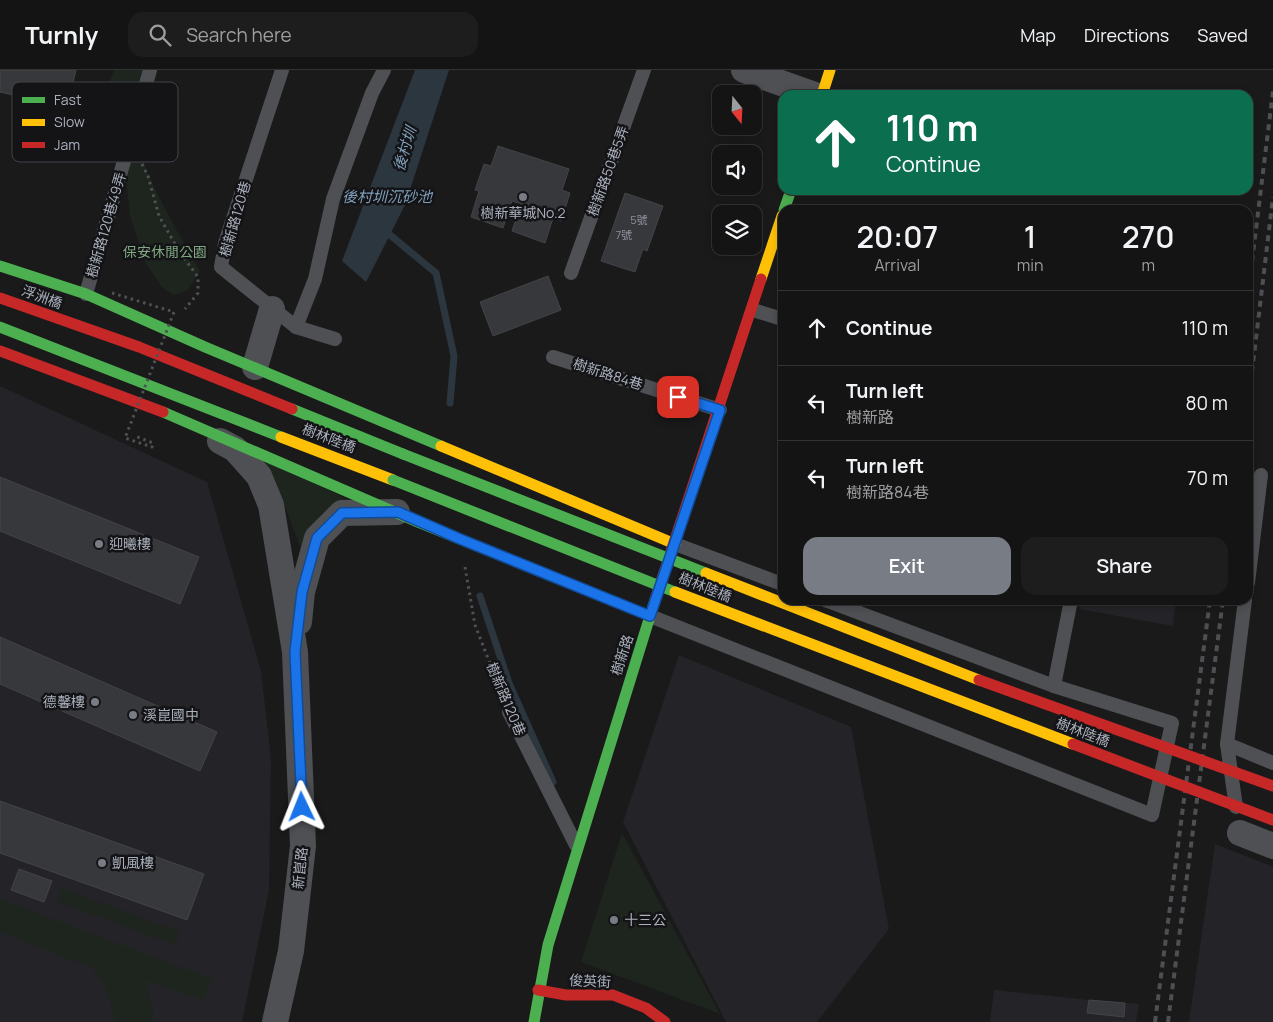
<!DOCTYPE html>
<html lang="en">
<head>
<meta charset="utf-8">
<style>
	:root { --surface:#141414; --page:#1d1d1d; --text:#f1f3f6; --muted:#9d9ea0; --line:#333334; --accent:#787c84 }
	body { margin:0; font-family:Manrope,"Noto Sans TC",sans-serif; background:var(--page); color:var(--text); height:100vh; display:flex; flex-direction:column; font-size:19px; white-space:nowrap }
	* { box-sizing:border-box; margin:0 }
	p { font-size:16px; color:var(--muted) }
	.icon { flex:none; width:28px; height:28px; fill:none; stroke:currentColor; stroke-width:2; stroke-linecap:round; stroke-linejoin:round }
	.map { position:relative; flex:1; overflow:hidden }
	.sheet { position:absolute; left:778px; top:135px; width:475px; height:400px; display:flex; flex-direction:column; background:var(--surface); border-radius:15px; box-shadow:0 2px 8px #0003,0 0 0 1px var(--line) }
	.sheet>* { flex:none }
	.guide { position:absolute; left:778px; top:20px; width:475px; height:105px; border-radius:15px; box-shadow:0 2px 8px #0003,0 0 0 1px var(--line); background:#0b6e4f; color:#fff; overflow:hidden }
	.needle { width:32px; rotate:162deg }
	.buttons { position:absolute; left:712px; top:15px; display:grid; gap:10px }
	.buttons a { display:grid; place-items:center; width:50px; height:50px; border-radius:10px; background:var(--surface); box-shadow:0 2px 8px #0003,0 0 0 1px var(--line); font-size:25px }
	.pin { position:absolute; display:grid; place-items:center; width:42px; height:42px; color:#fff; margin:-21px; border-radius:10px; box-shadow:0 2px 8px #0006 }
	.me { position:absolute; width:55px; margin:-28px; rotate:358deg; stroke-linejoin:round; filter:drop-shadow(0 0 4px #0008) }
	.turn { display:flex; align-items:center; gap:18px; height:105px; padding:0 25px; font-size:22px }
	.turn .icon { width:65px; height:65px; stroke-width:2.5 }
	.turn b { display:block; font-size:35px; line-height:42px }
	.eta { display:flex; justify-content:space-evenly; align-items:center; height:85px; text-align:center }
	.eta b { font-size:30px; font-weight:600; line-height:35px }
	.primary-button { display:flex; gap:10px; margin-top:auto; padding:10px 25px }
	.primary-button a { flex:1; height:58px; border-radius:15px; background:var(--accent); color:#fff; font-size:20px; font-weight:600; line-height:58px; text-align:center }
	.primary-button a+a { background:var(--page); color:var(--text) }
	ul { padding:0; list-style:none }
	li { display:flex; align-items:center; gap:15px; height:75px; padding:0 25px; border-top:1px solid var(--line) }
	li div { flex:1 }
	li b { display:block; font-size:19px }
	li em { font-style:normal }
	header { display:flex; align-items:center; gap:30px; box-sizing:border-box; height:70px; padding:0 25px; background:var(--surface); border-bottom:1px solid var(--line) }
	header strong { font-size:24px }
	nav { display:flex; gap:28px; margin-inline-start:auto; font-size:18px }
	.search { width:350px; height:45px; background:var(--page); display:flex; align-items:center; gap:12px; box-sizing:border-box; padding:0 18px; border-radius:15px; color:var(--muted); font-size:19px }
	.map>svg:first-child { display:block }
	.built { fill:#242428 }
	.green { fill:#1d251e }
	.water { fill:#2b363e }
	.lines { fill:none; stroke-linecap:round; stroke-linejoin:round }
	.stream { stroke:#2b363e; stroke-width:7 }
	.building { fill:#37383b; stroke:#434447 }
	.path { stroke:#505155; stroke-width:3; stroke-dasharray:2.5 4; stroke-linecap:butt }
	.lane { stroke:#4e5054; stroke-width:14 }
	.street { stroke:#4e5054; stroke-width:26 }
	.fast { stroke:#4caf50; stroke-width:11 }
	.slow { stroke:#ffc107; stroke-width:11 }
	.jam { stroke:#c62828; stroke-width:11 }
	.rail { stroke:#4e4f53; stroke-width:4; stroke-dasharray:6 5; stroke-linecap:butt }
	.path-bridge { stroke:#505155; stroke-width:3; stroke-dasharray:2.5 4; stroke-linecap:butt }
	.fast-bridge { stroke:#4caf50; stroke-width:11 }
	.slow-bridge { stroke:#ffc107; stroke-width:11 }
	.jam-bridge { stroke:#c62828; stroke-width:11 }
	.route-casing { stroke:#114b97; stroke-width:12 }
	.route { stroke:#1a73e8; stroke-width:9 }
	.poi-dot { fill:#787c84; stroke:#141417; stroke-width:2 }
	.labels { text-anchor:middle; stroke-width:5; stroke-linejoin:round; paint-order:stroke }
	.number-label { font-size:11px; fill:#8d929c }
	.street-label { font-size:14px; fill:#aab0bc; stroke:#141417 }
	.poi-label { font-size:14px; fill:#aab0bc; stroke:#141417; text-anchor:start }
	.park-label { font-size:14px; fill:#80a982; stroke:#141417 }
	.water-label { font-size:15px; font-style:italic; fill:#7f9fba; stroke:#141417 }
	.key { fill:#141417; stroke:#414349; stroke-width:1 }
	.key-label { font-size:14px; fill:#aab0bc }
</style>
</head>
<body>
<header>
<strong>Turnly</strong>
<div class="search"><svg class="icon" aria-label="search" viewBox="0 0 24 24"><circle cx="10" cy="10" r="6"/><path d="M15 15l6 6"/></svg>Search here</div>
<nav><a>Map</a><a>Directions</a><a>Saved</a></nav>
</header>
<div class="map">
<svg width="1273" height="952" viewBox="0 0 1273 952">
	<rect width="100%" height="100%" fill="#1a1a1b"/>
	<g class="built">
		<polygon points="0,316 207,412 261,601 271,689 269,820 242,952 0,952"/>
		<polygon points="1081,530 1176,530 1173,556 1079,539"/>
		<polygon points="679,585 851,657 889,859 817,952 726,952 623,752"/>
		<polygon points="1215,774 1273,797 1273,952 1189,952"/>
		<polygon points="994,920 1089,930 1139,934 1136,952 990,952"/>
	</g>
	<g class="green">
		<path d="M114,0H144C140,11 131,28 131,40C134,91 175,157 200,201L187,221L173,225L162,217L146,194L130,146L124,91L102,34Z"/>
		<polygon points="262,388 351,431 321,445 300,477 286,439"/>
		<polygon points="622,763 720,944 581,892"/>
		<polygon points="61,818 180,862 175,875 56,831"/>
		<path d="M0,829L212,909L203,930L146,911L153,940V952H114C112,932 106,914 92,898L0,862Z"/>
	</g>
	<polygon class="water" points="415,0 449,0 405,135 366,212 342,191"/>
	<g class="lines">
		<g class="stream">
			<polyline points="384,160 436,203 454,286 450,333"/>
			<polyline points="480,526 509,613 553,712"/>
		</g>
	</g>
	<g class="building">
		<polygon points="0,0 76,0 69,31 40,24 39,31 0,22"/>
		<polygon points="498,76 569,99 562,120 570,123 561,151 553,148 545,173 512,161 521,134 512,131 503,158 471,147 479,121 475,120 484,94 491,96"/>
		<polygon points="625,123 663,136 647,181 643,179 635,202 601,191"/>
		<polygon points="548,206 561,240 493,266 480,232"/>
		<polygon points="0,407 199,487 180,534 0,461"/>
		<polygon points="0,567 217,662 200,701 0,614"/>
		<polygon points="0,731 204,804 187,850 0,783"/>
		<polygon points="19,799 52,811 44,832 11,820"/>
		<polygon points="1089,930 1125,933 1124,947 1087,943"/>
	</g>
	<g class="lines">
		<g class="path">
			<polyline points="142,94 148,106 159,146 179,181 198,207 198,223 185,239"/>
			<polyline points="465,497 475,555 503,627"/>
		</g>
		<g class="lane">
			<polyline points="282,0 225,173 221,197 296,257 335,269"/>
			<polyline points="571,203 644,0"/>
			<polyline points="86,224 150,0"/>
			<polyline points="753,240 782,249"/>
			<polyline points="296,257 315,209 333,129 372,23 384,0"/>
			<polyline points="553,287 720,340"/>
			<polyline points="675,474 782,514"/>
			<polyline points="1248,513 1261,405"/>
			<polyline points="650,546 1152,745 1172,653 1054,616 825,530"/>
			<polyline points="1054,616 1071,530"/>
			<polyline points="509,642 576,775"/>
			<polyline points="1227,674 1273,693"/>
			<polyline points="1236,737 1227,674 1245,530"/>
		</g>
		<g class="street">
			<polyline points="744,0 815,25"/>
			<polyline points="255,297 272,239"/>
			<polyline points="220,371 235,379 259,406 271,435 295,582 303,776 291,881 275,952"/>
			<polyline points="299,552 302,522 317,468 342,443 397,442"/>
			<polyline points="1240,763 1273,776"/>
		</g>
		<g class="fast">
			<polyline points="784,140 791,120"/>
			<polyline points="0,196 86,224 205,277 441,376"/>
			<polyline points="0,257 281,367"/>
			<polyline points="292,339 403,384"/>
			<polyline points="163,342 420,453 556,508"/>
			<polyline points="534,952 548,875 655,530"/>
		</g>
		<g class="slow">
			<polyline points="822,25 830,0"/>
			<polyline points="761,209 782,146"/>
			<polyline points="281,367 393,410"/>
			<polyline points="441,376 675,474"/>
		</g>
		<g class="jam">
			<polyline points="0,228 139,277 292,339"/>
			<polyline points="0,281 163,342"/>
			<polyline points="556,508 650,546"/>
			<polyline points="655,530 761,209"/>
			<polyline points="538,920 566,925 613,925 646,938 665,952"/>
		</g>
		<g class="rail">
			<polyline points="1248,224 1273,21"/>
			<polyline points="1248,335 1273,127"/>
			<polyline points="1155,952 1210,530"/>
			<polyline points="1168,952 1223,530"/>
		</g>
		<polyline class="path-bridge" points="112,223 174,242 125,368 152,377 153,373 135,366"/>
		<g class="fast-bridge">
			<polyline points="403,384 706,503"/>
			<polyline points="393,410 675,522"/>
		</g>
		<g class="slow-bridge">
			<polyline points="706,503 979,610"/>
			<polyline points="675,522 1073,674"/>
		</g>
		<g class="jam-bridge">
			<polyline points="979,610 1273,716"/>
			<polyline points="1073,674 1273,750"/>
		</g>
	</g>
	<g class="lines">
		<defs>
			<polyline id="route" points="302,737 295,582 302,522 317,468 342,443 398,442 460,469 650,546 720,340 678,327"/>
		</defs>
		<use href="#route" class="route-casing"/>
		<use href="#route" class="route"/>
	</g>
	<g class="poi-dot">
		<circle cx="523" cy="127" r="5"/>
		<circle cx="99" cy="474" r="5"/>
		<circle cx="95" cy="632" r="5"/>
		<circle cx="133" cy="645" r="5"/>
		<circle cx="102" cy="793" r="5"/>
		<circle cx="614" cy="850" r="5"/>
	</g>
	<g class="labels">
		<g class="number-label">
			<text x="639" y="154">5號</text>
			<text x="624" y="169">7號</text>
		</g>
		<g class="street-label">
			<text transform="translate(608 101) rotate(-70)" y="5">樹新路50巷5弄</text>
			<text transform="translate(235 149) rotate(-74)" y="5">樹新路120巷</text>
			<text transform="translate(106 155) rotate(-74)" y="5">樹新路120巷49弄</text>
			<text transform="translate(42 227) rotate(20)" y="5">浮洲橋</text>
			<text transform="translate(608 304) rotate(18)" y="5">樹新路84巷</text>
			<text transform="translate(329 368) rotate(21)" y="5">樹林陸橋</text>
			<text transform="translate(705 517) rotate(22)" y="5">樹林陸橋</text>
			<text transform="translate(622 585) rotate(-72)" y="5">樹新路</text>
			<text transform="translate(506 629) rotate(67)" y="5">樹新路120巷</text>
			<text transform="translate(1083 662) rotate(21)" y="5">樹林陸橋</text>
			<text transform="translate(300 798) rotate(-84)" y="5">新崑路</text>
			<text transform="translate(590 911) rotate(3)" y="5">俊英街</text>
		</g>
		<g class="poi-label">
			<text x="523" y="148" text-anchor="middle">樹新華城No.2</text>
			<text x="109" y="479">迎曦樓</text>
			<text x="85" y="637" text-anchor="end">德馨樓</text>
			<text x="143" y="650">溪崑國中</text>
			<text x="112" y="798">凱風樓</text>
			<text x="624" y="855">十三公</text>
		</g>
		<g class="park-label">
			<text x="165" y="187">保安休閒公園</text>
		</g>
		<g class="water-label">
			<text transform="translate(405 79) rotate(-73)" y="5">後村圳</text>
			<text x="387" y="132">後村圳沉砂池</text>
		</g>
	</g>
	<rect x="12" y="12" width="166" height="80" rx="8" class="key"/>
	<rect x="22" y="27" width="23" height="6" fill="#4caf50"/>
	<rect x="22" y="49" width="23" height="7" fill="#ffc107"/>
	<rect x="22" y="72" width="23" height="6" fill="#c62828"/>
	<g class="key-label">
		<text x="54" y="35">Fast</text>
		<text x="54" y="57">Slow</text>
		<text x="54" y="80">Jam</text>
	</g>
</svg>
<div class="buttons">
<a><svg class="needle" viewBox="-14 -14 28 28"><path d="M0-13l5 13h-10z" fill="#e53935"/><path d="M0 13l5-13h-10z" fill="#9d9ea0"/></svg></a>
<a><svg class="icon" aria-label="sound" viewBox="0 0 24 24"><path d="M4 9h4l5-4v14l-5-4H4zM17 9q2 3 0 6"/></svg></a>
<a><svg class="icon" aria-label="layers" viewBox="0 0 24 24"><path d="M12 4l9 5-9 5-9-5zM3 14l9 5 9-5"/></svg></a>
</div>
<div class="pin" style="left:678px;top:327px;background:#d93025"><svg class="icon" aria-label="arrive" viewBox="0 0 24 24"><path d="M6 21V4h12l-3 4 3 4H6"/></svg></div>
<svg class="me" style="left:302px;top:737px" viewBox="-20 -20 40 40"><path d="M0-17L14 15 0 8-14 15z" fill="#1a73e8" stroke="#fff" stroke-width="4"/></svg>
<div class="guide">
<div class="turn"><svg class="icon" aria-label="ahead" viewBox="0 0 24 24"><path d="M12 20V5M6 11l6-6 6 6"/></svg><div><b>110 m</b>Continue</div></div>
</div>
<section class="sheet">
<div class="eta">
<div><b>20:07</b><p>Arrival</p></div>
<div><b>1</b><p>min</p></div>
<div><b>270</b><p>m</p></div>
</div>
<ul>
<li><svg class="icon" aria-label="ahead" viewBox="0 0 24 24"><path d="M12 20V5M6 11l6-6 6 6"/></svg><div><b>Continue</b></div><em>110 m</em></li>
<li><svg class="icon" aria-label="left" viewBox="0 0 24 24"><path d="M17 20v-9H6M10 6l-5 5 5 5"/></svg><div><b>Turn left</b><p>樹新路</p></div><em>80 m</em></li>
<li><svg class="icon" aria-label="left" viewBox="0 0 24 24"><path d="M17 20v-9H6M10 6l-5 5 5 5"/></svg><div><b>Turn left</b><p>樹新路84巷</p></div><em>70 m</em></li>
</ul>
<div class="primary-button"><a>Exit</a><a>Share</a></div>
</section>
</div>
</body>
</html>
